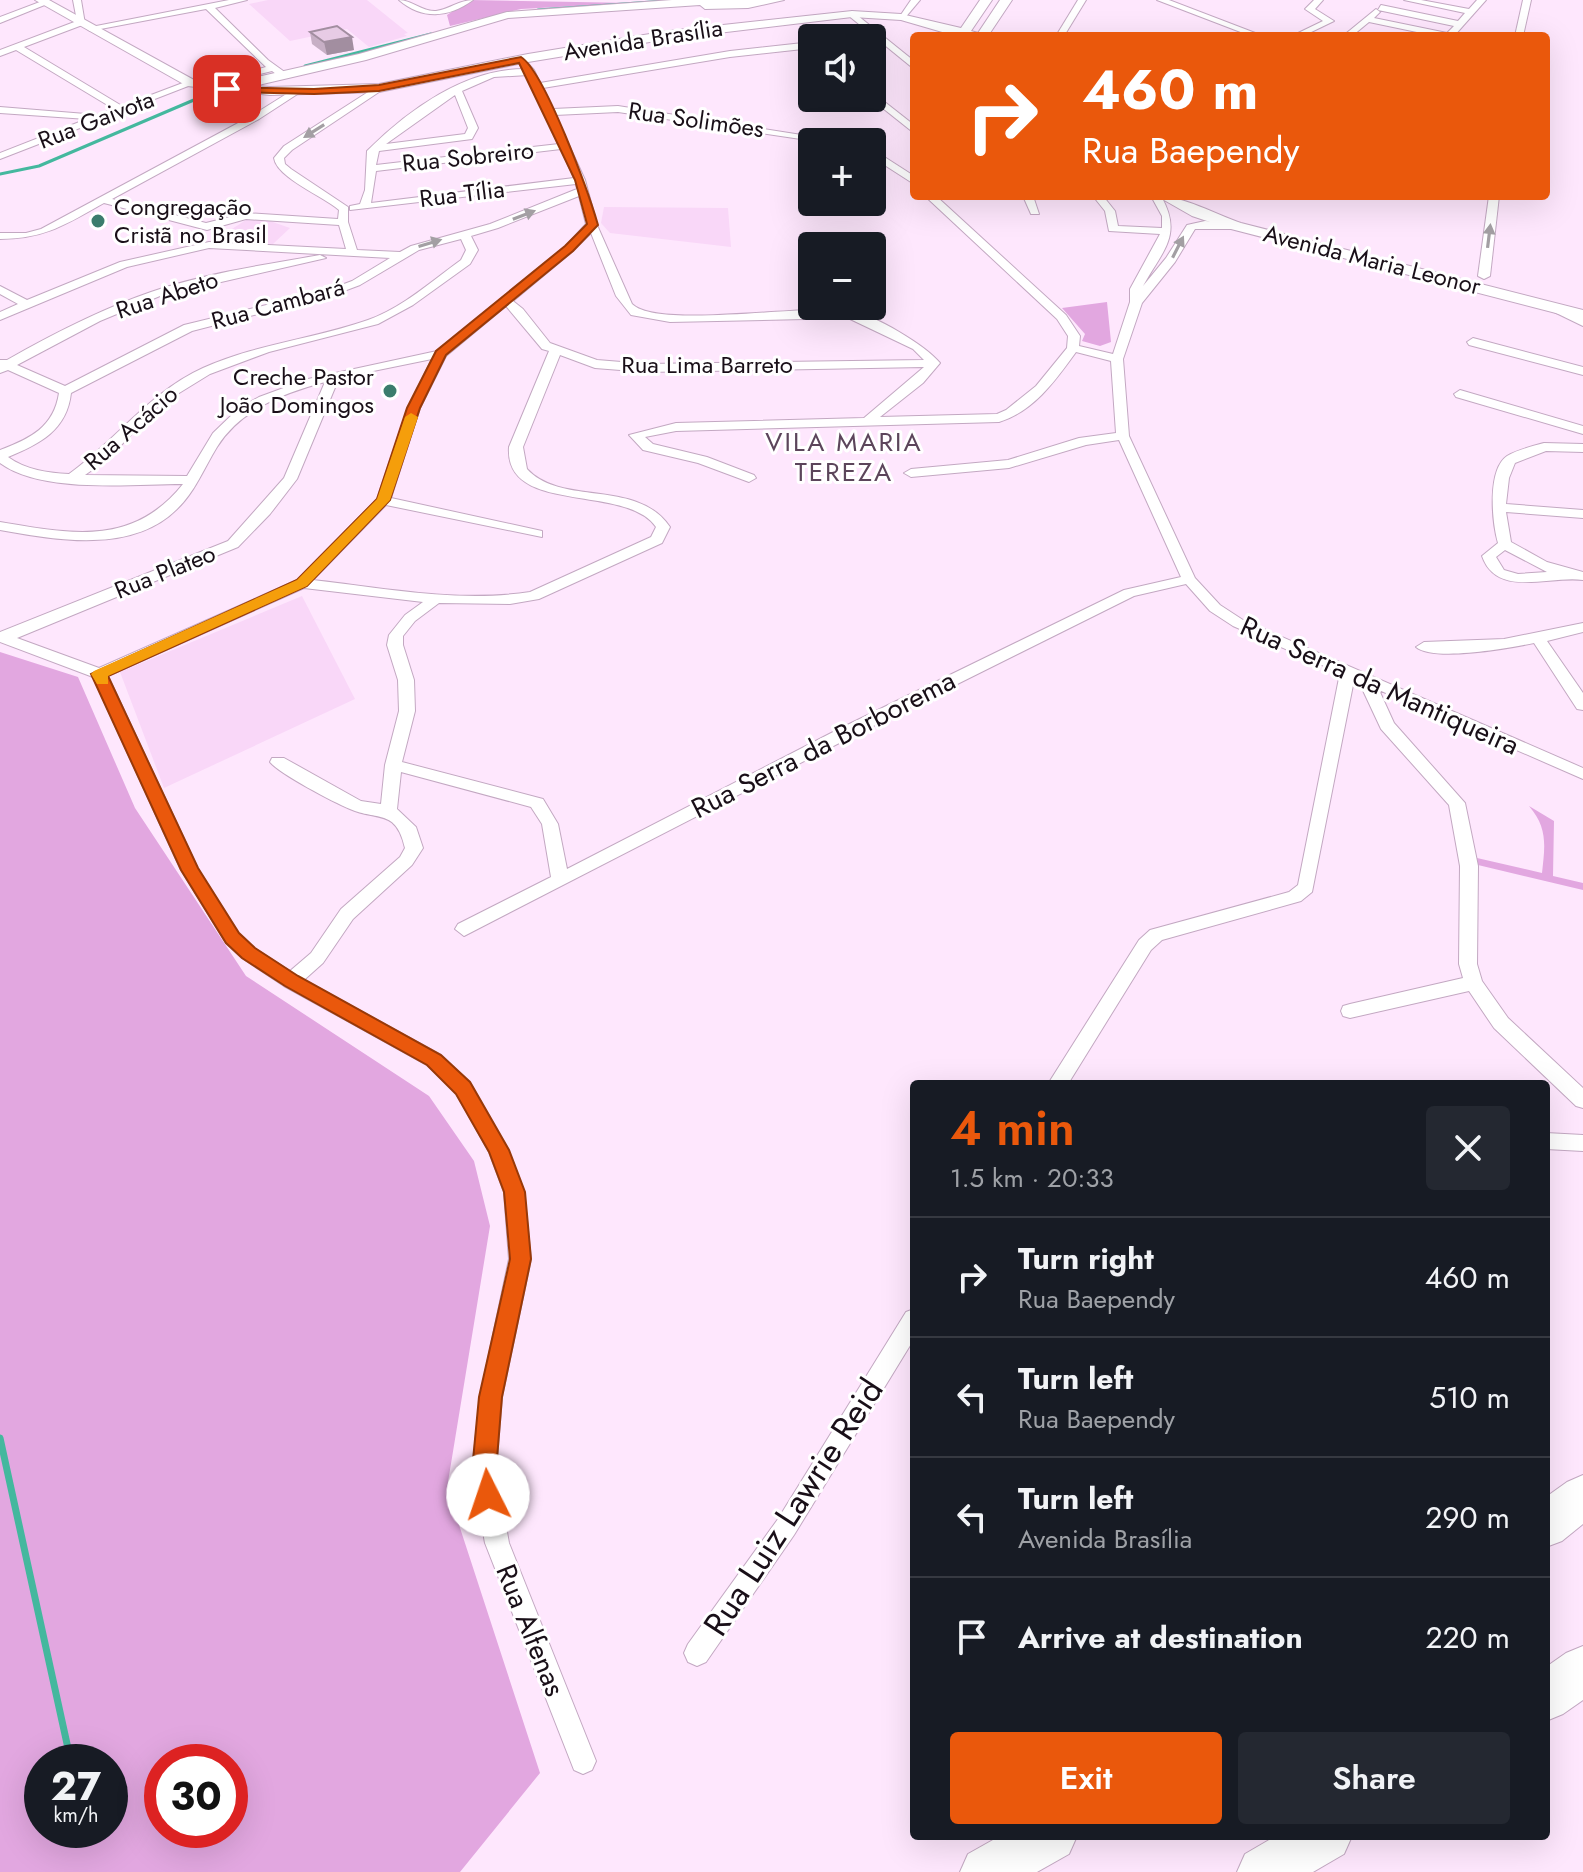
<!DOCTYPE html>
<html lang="en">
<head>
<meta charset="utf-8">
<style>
	:root { --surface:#171b24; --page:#242831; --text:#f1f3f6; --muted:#9ea1a6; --line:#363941; --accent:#ea580c }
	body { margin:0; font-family:Jost,sans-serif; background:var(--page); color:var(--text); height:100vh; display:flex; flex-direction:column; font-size:30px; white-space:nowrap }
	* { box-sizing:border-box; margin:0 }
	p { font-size:26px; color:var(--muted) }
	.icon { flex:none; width:44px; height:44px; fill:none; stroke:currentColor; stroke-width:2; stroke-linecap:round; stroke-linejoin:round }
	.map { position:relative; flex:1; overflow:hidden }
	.details { position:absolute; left:910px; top:1080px; width:640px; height:760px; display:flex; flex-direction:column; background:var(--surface); border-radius:8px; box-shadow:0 8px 32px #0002 }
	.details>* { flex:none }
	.top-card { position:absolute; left:910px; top:32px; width:640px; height:168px; border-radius:8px; box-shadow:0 8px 32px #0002; background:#ea580c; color:#fff; overflow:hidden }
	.tools { position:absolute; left:798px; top:24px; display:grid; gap:16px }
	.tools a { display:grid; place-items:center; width:88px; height:88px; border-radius:8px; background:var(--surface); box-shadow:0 8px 32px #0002; font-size:40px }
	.speed { position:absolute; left:24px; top:1744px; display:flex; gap:16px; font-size:40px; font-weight:700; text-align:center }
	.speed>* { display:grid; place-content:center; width:104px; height:104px; border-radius:50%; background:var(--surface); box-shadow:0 8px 32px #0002; line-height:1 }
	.speed small { font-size:20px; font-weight:400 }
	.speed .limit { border:12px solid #d22; background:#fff; color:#111 }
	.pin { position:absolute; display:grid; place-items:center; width:68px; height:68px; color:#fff; margin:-34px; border-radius:16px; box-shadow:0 4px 12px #0006 }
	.me { position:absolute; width:88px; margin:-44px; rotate:356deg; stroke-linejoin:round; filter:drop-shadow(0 0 6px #0008) }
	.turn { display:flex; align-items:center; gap:28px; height:168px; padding:0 40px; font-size:36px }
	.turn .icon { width:104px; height:104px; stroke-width:2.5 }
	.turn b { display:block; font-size:56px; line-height:68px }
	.round { display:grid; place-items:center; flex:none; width:84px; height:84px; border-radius:8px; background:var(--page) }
	.summary { display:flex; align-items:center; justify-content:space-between; height:136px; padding:0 40px }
	h1 { font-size:48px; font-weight:600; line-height:60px; color:var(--accent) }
	.primary-button { display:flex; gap:16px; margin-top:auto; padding:16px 40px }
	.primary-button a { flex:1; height:92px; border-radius:8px; background:var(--accent); color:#fff; font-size:32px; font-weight:600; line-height:92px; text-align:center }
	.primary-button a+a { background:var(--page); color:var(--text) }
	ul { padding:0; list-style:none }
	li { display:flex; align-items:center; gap:24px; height:120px; padding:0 40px; border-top:2px solid var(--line) }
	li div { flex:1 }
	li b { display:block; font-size:30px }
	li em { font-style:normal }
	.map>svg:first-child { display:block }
	.built { fill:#f9d7f8 }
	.green { fill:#e2a7e0; fill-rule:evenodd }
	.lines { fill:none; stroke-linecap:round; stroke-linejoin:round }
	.stream-far1 { stroke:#44b89e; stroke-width:3 }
	.stream { stroke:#44b89e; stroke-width:7 }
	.minor-casing { stroke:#c3a8c2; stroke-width:2 }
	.tertiary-casing { stroke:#c3a8c2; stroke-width:2 }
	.motorway-casing { stroke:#c3a8c2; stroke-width:2 }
	.minor { fill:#fff; fill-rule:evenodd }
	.tertiary { fill:#fff; fill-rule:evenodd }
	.motorway { fill:#fff; fill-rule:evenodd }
	.wall { fill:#c7afc5 }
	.shaded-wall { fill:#a28ea0 }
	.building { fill:#e7cbe5; stroke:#a28ea0; stroke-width:2 }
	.oneway { fill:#a39fa3 }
	.route { fill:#ea580c; stroke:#983908; stroke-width:2 }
	.slow { fill:#f59e0b }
	.poi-dot { fill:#3b7c6d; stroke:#fff; stroke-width:3 }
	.labels { text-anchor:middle; stroke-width:6; stroke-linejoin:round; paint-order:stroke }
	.far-street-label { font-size:24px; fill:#190f18; stroke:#fff }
	.far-poi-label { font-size:24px; fill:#190f18; stroke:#fff; text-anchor:start }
	.far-quarter-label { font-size:26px; letter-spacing:2px; fill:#5c455b; stroke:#fff }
	.street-label { font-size:28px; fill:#190f18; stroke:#fff }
	.near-street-label { font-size:34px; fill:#190f18; stroke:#fff }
</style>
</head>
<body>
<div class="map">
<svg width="1583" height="1872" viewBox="0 0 1583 1872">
	<rect width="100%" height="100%" fill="#fee7fd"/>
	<g class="built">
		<polygon points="268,0 367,0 408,33 404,34 407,36 369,47 347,29 290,41 249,4"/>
		<polygon points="604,207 728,208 731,247 610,233 601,223"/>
		<polygon points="249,218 267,220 290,228 273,244 221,242 232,229"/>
		<polygon points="302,596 355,699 164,788 120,672"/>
	</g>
	<g class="green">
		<polygon points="470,0 632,3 521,9 450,26 447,15"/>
		<polygon points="1107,302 1111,342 1100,346 1082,341 1085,334 1062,308"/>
		<path d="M0,652L78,677L135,808L246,976L429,1096L474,1161L490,1226L447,1488L540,1773L460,1872H0ZM42,1762H110V1830H42ZM162,1762H230V1830H162Z"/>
		<path d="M1529,806L1554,821L1553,876L1583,883V890L1478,865L1477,858L1542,873C1545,846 1548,828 1529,806Z"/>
	</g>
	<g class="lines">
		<g class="stream-far1">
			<polyline points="538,10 680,0"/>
			<polyline points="305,66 431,34"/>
			<polyline points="232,85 253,80"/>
			<polyline points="0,174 39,166 222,88"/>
		</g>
		<polyline class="stream" points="0,1438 71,1762"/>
		<defs>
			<g id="minor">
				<polygon points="45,0 52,2 0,23 0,17"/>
				<polygon points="73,0 81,0 85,24 24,47 122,106 188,81 196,83 0,159 0,153 87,119 0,113 0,107 98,115 114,109 16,50 0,56 0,50 77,21"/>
				<polygon points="229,0 247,0 215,8 268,60 286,73 286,77 280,77 272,71 205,88 205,84 266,67 206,9 90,31 86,28"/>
				<path d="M399,0C412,0 422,12 436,11C450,9 459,0 473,0C449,18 422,20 399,0Z"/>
				<polygon points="911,0 920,0 904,19 898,19"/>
				<polygon points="1078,0 1086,0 1064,36 1056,36"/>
				<polygon points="1157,0 1169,0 1263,36 1251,36"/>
				<polygon points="1314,0 1323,0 1315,9 1334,21 1303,36 1292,36 1323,21 1305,9"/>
				<polygon points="1404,0 1421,0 1469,9 1477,0 1486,0 1454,36 1436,36 1369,22 1352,36 1343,36 1376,9 1380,12 1374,18 1447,33 1454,26 1378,10 1381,5 1458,21 1465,13"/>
				<polygon points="1523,0 1531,0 1523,36 1515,36"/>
				<polygon points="852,11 914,61 914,69 849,16"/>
				<path d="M812,42V48L730,57L543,88L553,109L618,106L846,142H821L618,112L555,115L585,180L597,225L632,304C659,330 808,303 851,311C875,315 925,345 940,363L923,383L880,417L997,414L1006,410L1036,386L1067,348L1068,336L1057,319L925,196H936L1066,315L1080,336L1079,346L1113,354L1130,302V289L1160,234L1109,231L1105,211L1093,196H1103L1115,211L1118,226L1162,228V216L1151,196H1161C1183,235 1163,250 1143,286L1166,258L1187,225L1205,221L1240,224V228L1236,229H1195L1175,262L1142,303L1123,359L1129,436L1195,578L1220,605L1243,620L1583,768V779L1379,690L1394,723L1465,803L1478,866L1477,964L1482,981L1508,1018L1583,1088V1108L1576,1106L1494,1028L1469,991L1350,1018L1343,1016L1341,1011L1343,1006L1350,1004L1463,978L1459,964L1460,866L1449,805L1381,729L1359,682L1354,680L1312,892L1301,901L1162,940L1151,950L1068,1084H1048L1139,940L1150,930L1289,892L1298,885L1340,673L1233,626L1210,611L1186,584L1134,596L849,738L464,936L455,929L458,924L551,877L542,824L531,807L401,772L397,809L416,827L423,848L412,865L353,919L323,963L304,980L441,1055L470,1083L508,1150L524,1192L531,1259L502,1397L496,1471L509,1543L596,1761L592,1770L583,1774L574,1770L485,1543L472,1471L480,1397L509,1259L504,1192L489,1152L456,1093L427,1065L284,986L242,958L226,943L181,870L93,677L0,642V632L228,541L284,478L325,382C284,393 241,409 217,447C204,468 195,492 177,509C132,554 56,540 0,530V522C71,534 133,547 183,484C132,484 42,494 0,463V450C30,439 54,427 59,393L8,370L0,373V360H7C53,334 101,309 151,292C206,273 264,265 320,255L326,258L160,296L100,321L17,365L65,386L184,325L328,290L352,281L390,258L209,248L127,267L0,320V312L18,304L0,294V286L27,300L120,262L209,242L346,249L339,225L246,219L207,230L104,203C67,224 44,239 0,239V233H26L41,229L253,115L296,88L299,89V93L259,119L112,199L206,223L246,213L338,219L339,210C323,196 277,178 274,158L284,146L379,85L382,86V90L292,150L284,158L285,164L291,169L348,207V222L357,250L400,252L411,246L490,224L577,189L576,184L350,210V206L360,204L365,190L367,151C408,110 465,69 524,69L516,59L521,56L534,70L540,83L730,51ZM528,75L559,144L376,165L379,151L472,139L478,128L462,91L494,77ZM455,95L468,128L465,134L386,144ZM561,149L574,178L371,203L376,171ZM579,196L586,224L565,247L437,351L308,379L259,397L238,409L213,433L187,476L85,475L109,458L158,406L210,374L269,352L378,324L413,305L470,264L478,250L471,236L498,228ZM591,233L616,296L631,315L670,322L848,318L913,349L924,360L646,364L597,360L550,343L523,309L513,301L573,251ZM461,239L466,250L461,260C432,281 402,308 368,320C314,339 256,344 203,368C150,392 116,440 69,474C48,473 26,470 8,457C40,444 67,430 71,393L192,331L336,294L360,285L419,250ZM506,306L542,349L549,351L509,447C504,516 626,483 656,527L651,537L530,592C458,603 385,588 313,580L386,505L542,537V531L391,498L420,408L446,356ZM1076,352L1111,361L1116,433L1079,438L1008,460L911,469L904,473L911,477L1009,468L1086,445L1119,440L1181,577L1124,590L837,730L567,869L558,824L543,799L402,762L415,711L414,680L403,645V636L415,621L439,603L510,604L539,599L662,543L670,527C637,478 562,507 527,469L523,447L560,355L595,368L646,372L924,367L864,418L676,423L629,435L643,450L698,463L749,482L756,478L754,475L707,457L653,444L645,437L676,431L999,422C1034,411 1055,381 1076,352ZM432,359L408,408L377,499L297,580L99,668L17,638L238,547L270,514L297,479L339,378ZM304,588L423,602L405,615L389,635L387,645L398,680L399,711L385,765L381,804L361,801L284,758H272L270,762C280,774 333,802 350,809C377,821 396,808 405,848L400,857L341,909L311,953L290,971L254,948L238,933L198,869L108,676Z"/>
				<polygon points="872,92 914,125 914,133 870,98"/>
				<polygon points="872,149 914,176 914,184 872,157"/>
				<polygon points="1023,196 1033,196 1039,214 1031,214"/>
				<polygon points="1489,196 1499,196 1490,276 1484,279 1478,276"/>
				<polygon points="1552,304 1583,318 1583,326 1548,309 1546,307"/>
				<polygon points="1473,338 1583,367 1583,375 1469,345 1467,342"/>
				<polygon points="1460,390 1583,426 1583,434 1456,397 1454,394"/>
				<path d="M1544,443L1583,444V452L1546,451L1515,463L1509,478L1506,504L1583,510V518L1506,512L1511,542L1547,562L1583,572V580C1550,575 1497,599 1482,556L1498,543C1492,522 1487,470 1507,456C1517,450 1533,446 1544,443ZM1505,550L1547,572L1518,574L1504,570L1496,557Z"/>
				<path d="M1583,623V632L1547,641L1583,693V710L1577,709L1534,643C1510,648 1434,662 1416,647L1424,642L1504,639Z"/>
				<polygon points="1546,1133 1583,1135 1583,1151 1546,1149"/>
				<polygon points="914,1309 914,1339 794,1535 706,1662 697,1666 688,1662 684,1653 688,1644 778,1519 906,1312"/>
			</g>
			<g id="tertiary">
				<polygon points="35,0 49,0 194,80 252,85 247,82 249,79 359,54 507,12 672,0 784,0 748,8 705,9 700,5 508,18 366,60 254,86 270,87 379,84 528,54 668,31 852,11 901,14 961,28 980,0 992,0 971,31 978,33 1000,0 1012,0 988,36 956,36 901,20 852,17 668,39 528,62 379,92 270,95 187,86"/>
				<path d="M1157,196C1183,196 1215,214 1241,223L1583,310V320L1231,229L1192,216Z"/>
			</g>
			<g id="motorway">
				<polygon points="1583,1475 1583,1524 1562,1541 1546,1547 1546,1497 1567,1482"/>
				<polygon points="1583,1646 1583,1700 1563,1714 1546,1721 1546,1667 1566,1653"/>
				<polygon points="1000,1836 1077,1836 1069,1854 1037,1872 960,1872 968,1854"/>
				<polygon points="1276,1836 1352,1836 1344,1854 1313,1872 1237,1872 1245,1854"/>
			</g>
		</defs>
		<use href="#minor" class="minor-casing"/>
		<use href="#tertiary" class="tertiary-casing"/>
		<use href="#motorway" class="motorway-casing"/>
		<use href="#minor" class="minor"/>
		<use href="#tertiary" class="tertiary"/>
		<use href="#motorway" class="motorway"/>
	</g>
	<polygon class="wall" points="310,32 354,50 327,55 312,44"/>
	<polygon class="shaded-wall" points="352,37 354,50 327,55 324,42"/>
	<polygon class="building" points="337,26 352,37 324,42 310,32"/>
	<defs><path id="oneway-solid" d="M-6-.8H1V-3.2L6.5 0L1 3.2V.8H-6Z" transform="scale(2)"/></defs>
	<g class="oneway">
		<use href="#oneway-solid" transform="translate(314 131) rotate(148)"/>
		<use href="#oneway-solid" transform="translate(524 215) rotate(-21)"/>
		<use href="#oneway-solid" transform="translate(1489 236) rotate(-83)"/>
		<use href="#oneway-solid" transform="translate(430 243) rotate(-17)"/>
		<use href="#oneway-solid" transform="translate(1178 247) rotate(-63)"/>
	</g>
	<path class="route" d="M521,57C545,72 589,194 598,225L573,251L446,355L420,408L390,500L307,586L108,676L198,868L239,933L255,948L298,976L441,1055L470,1082L509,1150L525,1192L531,1259L502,1397L496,1471L500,1495L497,1503L488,1507L480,1503L472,1471L479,1397L510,1259L504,1192L489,1152L456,1094L427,1065L285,986L242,958L226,943L181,870L91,674L297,580L377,499L407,408L436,351L565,246L587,224L575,180L519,63L379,91L314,94L227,92L223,87L314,89L379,85Z"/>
	<polygon class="slow" points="411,413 418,417 390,500 307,586 108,676 108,684 97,684 91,674 94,671 297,580 377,499 405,417"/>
	<g class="poi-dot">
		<circle cx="98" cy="221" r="8"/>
		<circle cx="390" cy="391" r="8"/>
	</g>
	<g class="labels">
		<g class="far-street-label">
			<text transform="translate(643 40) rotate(-9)" y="8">Avenida Brasília</text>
			<text transform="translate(96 120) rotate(-21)" y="8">Rua Gaivota</text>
			<text transform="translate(696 120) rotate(8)" y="8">Rua Solimões</text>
			<text transform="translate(468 157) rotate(-6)" y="8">Rua Sobreiro</text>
			<text transform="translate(462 194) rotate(-7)" y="8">Rua Tília</text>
			<text transform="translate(1372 260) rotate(14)" y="8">Avenida Maria Leonor</text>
			<text transform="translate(167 295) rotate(-18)" y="8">Rua Abeto</text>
			<text transform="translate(278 304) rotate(-15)" y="8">Rua Cambará</text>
			<text x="707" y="373">Rua Lima Barreto</text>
			<text transform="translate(131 428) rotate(-41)" y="8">Rua Acácio</text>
			<text transform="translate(165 572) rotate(-22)" y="8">Rua Plateo</text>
		</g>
		<g class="far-poi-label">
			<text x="114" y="215">Congregação<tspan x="114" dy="28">Cristã no Brasil</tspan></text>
			<text x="374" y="385" text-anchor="end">Creche Pastor<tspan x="374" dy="28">João Domingos</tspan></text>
		</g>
		<g class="far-quarter-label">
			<text x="844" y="451">VILA MARIA<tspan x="844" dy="30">TEREZA</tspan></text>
		</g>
		<g class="street-label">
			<text transform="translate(1380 685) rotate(24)" y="10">Rua Serra da Mantiqueira</text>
			<text transform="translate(823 744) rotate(-27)" y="10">Rua Serra da Borborema</text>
			<text transform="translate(531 1630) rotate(68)" y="10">Rua Alfenas</text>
		</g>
		<g class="near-street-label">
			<text transform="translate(793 1507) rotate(-57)" y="12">Rua Luiz Lawrie Reid</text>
		</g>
	</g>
</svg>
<div class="tools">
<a><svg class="icon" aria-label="sound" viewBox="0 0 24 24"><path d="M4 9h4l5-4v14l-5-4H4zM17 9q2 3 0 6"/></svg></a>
<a>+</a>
<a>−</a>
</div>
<div class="speed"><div>27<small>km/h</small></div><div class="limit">30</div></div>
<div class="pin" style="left:227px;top:89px;background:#d93025"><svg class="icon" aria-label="arrive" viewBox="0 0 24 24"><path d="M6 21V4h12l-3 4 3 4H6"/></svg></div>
<svg class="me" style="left:488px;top:1495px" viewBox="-20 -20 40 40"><circle r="19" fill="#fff"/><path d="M0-13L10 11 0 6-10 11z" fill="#ea580c"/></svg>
<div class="top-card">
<div class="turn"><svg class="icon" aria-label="right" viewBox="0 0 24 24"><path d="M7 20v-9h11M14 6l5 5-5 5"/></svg><div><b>460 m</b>Rua Baependy</div></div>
</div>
<section class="details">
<div class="summary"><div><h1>4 min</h1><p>1.5 km · 20:33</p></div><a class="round"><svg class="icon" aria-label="close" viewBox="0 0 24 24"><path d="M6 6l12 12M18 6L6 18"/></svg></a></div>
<ul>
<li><svg class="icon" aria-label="right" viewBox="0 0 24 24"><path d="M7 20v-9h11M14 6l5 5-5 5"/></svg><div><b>Turn right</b><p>Rua Baependy</p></div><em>460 m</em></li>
<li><svg class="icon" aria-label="left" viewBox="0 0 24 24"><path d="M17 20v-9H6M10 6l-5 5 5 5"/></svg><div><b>Turn left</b><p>Rua Baependy</p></div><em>510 m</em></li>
<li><svg class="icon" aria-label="left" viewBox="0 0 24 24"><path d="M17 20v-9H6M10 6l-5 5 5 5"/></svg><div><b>Turn left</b><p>Avenida Brasília</p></div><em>290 m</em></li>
<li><svg class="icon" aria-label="arrive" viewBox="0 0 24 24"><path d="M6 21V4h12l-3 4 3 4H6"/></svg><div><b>Arrive at destination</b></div><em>220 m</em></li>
</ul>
<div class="primary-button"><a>Exit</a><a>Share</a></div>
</section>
</div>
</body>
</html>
